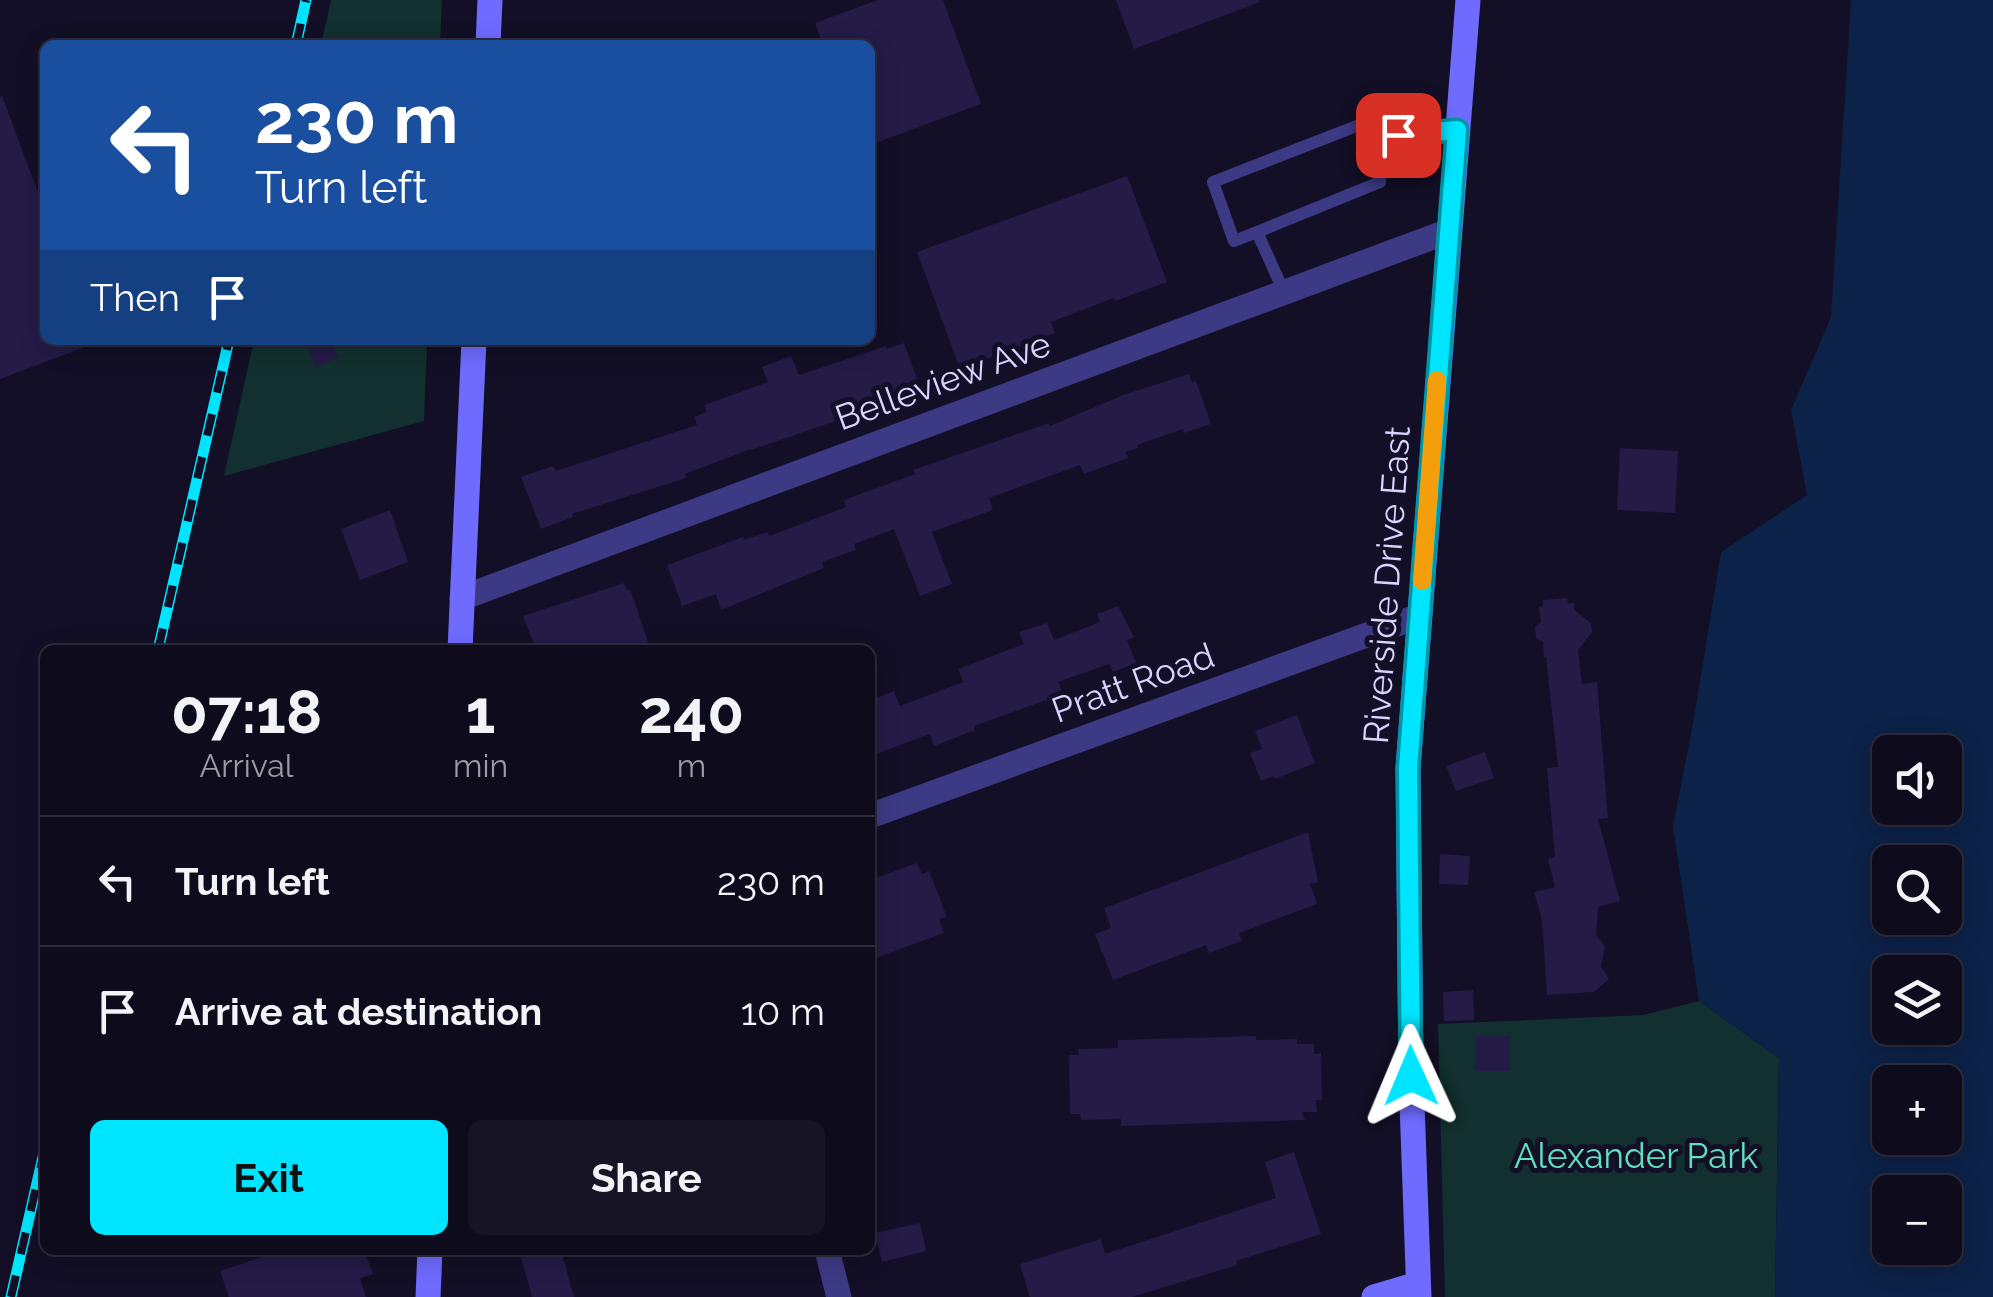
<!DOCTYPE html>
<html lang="en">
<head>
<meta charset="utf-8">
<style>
	:root { --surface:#0e0b1c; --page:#171425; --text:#f1f3f6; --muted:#9b9ba3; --line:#2e2b3b; --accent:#00e5ff }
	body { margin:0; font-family:Raleway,sans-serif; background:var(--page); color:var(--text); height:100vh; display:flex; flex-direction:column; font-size:38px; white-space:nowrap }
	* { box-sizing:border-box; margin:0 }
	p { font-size:32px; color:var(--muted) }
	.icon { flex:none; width:55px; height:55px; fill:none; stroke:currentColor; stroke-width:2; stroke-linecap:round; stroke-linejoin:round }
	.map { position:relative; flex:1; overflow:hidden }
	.drawer { position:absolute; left:40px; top:645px; width:835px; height:610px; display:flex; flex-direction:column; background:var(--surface); border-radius:15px; box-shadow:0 5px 25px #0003,0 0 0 2px var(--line) }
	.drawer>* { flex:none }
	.top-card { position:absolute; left:40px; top:40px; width:835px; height:305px; border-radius:15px; box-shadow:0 5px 25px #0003,0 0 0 2px var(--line); background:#1a4fa0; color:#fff; overflow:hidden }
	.fabs { position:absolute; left:1872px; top:735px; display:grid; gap:20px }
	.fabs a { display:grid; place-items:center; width:90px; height:90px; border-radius:15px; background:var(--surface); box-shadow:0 5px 25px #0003,0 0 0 2px var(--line); font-size:50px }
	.pin { position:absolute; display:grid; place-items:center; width:85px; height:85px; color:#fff; margin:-42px; border-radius:20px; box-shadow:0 5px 15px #0006 }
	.me { position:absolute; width:110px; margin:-55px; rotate:359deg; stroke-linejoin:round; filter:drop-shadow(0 0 8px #0008) }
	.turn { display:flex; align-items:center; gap:35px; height:210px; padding:0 50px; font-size:45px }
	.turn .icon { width:130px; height:130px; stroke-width:2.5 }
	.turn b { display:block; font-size:70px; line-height:85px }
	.then { display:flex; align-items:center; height:95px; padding:0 50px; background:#0003; gap:20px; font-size:38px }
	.eta { display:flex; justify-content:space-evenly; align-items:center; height:170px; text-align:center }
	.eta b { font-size:60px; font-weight:700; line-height:70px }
	.action { display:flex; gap:20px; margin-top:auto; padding:20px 50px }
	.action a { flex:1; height:115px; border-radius:15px; background:var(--accent); color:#111; font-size:40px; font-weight:700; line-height:115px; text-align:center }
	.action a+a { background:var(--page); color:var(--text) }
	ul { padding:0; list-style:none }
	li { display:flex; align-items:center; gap:30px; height:130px; padding:0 50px; border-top:2px solid var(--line) }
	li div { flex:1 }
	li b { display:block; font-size:38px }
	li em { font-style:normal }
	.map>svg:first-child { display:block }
	.green { fill:#12302f }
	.water { fill:#0c2248; fill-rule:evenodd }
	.building { fill:#241b47 }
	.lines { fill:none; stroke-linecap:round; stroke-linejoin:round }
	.lane { stroke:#3d3a85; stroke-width:12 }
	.street { stroke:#3d3a85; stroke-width:25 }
	.secondary { stroke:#6f6bff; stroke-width:25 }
	.rail-casing { stroke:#00e5ff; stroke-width:11 }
	.rail { stroke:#130f26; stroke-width:8; stroke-dasharray:22; stroke-linecap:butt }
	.route-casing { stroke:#0095a6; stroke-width:25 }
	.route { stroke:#00e5ff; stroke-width:18 }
	.slow { stroke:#f59e0b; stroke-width:18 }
	.labels { text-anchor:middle; stroke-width:10; stroke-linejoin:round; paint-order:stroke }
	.street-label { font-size:35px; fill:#d9d4ff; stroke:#130f26 }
	.park-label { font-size:35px; fill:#5fe0c0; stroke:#130f26 }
</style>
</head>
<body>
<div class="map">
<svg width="1993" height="1297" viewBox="0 0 1993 1297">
	<rect width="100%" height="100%" fill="#130f26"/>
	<g class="green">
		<polygon points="331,0 442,0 440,45 321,45"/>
		<polygon points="254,340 427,340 424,421 224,476"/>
		<polygon points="1699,1001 1779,1058 1775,1297 1445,1297 1438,1024 1643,1015"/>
	</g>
	<path class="water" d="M1851,0H1993V1297H1775L1779,1058L1699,1001L1673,827L1695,712L1721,552L1807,495L1791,410L1831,317ZM1890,752H1945V808H1890ZM1890,862H1945V918H1890ZM1890,972H1945V1028H1890ZM1890,1082H1945V1138H1890ZM1890,1192H1945V1248H1890Z"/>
	<g class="building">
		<polygon points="878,0 943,0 981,104 870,145 870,45 823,45 815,23"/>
		<polygon points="1116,0 1259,0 1260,2 1134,49"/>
		<polygon points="2,96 45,211 45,340 98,340 98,342 0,379 0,97"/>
		<polygon points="1127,176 1167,282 1115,301 1114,298 1051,322 1055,333 960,369 917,252"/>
		<polygon points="305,340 331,340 338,358 315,367"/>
		<polygon points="904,343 920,387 866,406 856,411 856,414 751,450 751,449 685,474 686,478 572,514 573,517 541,529 521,477 553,466 556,471 697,425 694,417 707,412 704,405 768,382 762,367 791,356 799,375 886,346 887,349"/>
		<polygon points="1189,374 1192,382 1196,381 1211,424 1184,433 1183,429 1137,445 1138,448 1126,452 1128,458 1084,474 1080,465 989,498 993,510 932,532 952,584 920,596 894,529 854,544 856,550 822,562 824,568 721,610 716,594 682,606 667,565 743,537 744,540 768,532 769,536 846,507 844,500 915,474 913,470 1049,423 1050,426 1123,395"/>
		<polygon points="1620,448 1678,451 1675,513 1617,510"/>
		<polygon points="390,510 408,562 360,580 341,529"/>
		<polygon points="624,583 627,590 630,589 648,642 624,650 536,650 523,616"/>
		<polygon points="1567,598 1568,604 1574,603 1574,610 1591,623 1592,632 1578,650 1582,684 1597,682 1608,818 1598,819 1620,901 1598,907 1596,935 1605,946 1601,966 1609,979 1594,992 1547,995 1542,920 1534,892 1555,887 1548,859 1555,857 1547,768 1558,767 1546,657 1544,657 1543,642 1536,639 1535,627 1541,622 1539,607 1543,606 1543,600"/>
		<polygon points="1118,606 1134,637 1127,640 1136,663 1113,672 1109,664 1058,682 1063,694 974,726 975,730 934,746 930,734 870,756 870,700 894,691 900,706 963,682 958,669 1024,644 1019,632 1047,623 1054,640 1100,622 1097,614"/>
		<polygon points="1297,715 1315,763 1275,779 1274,776 1261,781 1250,753 1262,749 1255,731"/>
		<polygon points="1485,752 1494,778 1456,791 1446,766"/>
		<polygon points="1308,832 1318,882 1310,884 1317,904 1239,933 1242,941 1209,953 1206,945 1113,980 1095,934 1111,928 1104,908"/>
		<polygon points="1440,854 1470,856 1468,885 1439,884"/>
		<polygon points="917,863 922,874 929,871 947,917 939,919 944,933 870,960 870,880"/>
		<polygon points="1473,990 1474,1020 1444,1021 1443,992"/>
		<polygon points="1256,1036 1256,1040 1297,1039 1297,1044 1314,1044 1314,1054 1321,1053 1322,1100 1316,1100 1317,1112 1302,1112 1305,1120 1121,1126 1121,1119 1081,1120 1080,1114 1070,1114 1069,1055 1079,1055 1078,1049 1118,1048 1118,1040"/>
		<polygon points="1476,1036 1510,1036 1510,1071 1475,1071"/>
		<polygon points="1294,1152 1321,1234 1236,1261 1237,1265 1132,1297 1030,1297 1020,1264 1101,1239 1105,1254 1276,1198 1265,1162"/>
		<polygon points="920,1223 926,1251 882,1262 875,1233"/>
		<polygon points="283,1250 364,1250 373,1274 360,1278 366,1297 229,1297 220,1271"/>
		<polygon points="519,1250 561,1250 574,1297 532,1297"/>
	</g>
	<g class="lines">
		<g class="lane">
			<polyline points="1374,138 1457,129"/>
			<polyline points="1257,232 1234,241 1213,182 1372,120 1380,182 1257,232 1284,292"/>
			<polyline points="870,1096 870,1101"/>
		</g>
		<g class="street">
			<polyline points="462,598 1449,231"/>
			<polyline points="870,816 1419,616"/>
			<polyline points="827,1250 839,1297"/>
		</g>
		<g class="secondary">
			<polyline points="488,45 490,0"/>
			<polyline points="460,650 474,340"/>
			<polyline points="428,1297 430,1250"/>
			<polyline points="1374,1297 1418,1284"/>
			<polyline points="1419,1297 1411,1076 1408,768 1468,0"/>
		</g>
		<defs>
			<g id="rail">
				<polyline points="296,45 306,0"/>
				<polyline points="158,650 229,340"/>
				<polyline points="11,1297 45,1148"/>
			</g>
		</defs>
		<use href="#rail" class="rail-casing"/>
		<use href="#rail" class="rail"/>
	</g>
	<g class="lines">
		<defs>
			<polyline id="route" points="1398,135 1457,130 1408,768 1411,1076"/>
		</defs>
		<use href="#route" class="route-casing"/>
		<use href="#route" class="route"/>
		<polyline class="slow" points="1422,581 1437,380"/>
	</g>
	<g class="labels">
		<g class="street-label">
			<text transform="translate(943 381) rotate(-20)" y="12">Belleview Ave</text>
			<text transform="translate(1387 585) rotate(-86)" y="12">Riverside Drive East</text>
			<text transform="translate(1133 683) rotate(-20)" y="12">Pratt Road</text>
		</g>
		<g class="park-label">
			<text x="1636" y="1168">Alexander Park</text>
		</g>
	</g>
</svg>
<div class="fabs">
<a><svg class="icon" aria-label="sound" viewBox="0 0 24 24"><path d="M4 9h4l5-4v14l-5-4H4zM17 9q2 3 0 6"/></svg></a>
<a><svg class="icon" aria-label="search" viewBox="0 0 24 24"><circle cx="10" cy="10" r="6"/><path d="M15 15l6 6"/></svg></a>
<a><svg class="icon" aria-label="layers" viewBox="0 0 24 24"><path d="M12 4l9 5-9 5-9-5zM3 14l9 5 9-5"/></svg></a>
<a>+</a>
<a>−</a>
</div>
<div class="pin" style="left:1398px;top:135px;background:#d93025"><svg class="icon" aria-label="arrive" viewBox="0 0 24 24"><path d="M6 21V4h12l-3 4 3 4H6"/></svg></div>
<svg class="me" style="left:1411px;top:1076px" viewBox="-20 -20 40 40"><path d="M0-17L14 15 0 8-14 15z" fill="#00e5ff" stroke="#fff" stroke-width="4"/></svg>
<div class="top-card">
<div class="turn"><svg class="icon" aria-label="left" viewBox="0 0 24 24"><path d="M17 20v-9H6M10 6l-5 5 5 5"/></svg><div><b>230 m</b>Turn left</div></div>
<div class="then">Then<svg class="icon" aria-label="arrive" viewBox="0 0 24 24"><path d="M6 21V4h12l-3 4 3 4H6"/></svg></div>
</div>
<section class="drawer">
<div class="eta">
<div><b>07:18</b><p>Arrival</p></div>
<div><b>1</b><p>min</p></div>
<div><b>240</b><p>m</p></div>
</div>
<ul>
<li><svg class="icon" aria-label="left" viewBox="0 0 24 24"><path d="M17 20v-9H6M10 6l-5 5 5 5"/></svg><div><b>Turn left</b></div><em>230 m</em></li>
<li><svg class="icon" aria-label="arrive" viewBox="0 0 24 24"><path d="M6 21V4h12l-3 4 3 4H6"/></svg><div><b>Arrive at destination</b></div><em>10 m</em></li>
</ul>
<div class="action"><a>Exit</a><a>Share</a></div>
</section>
</div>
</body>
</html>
